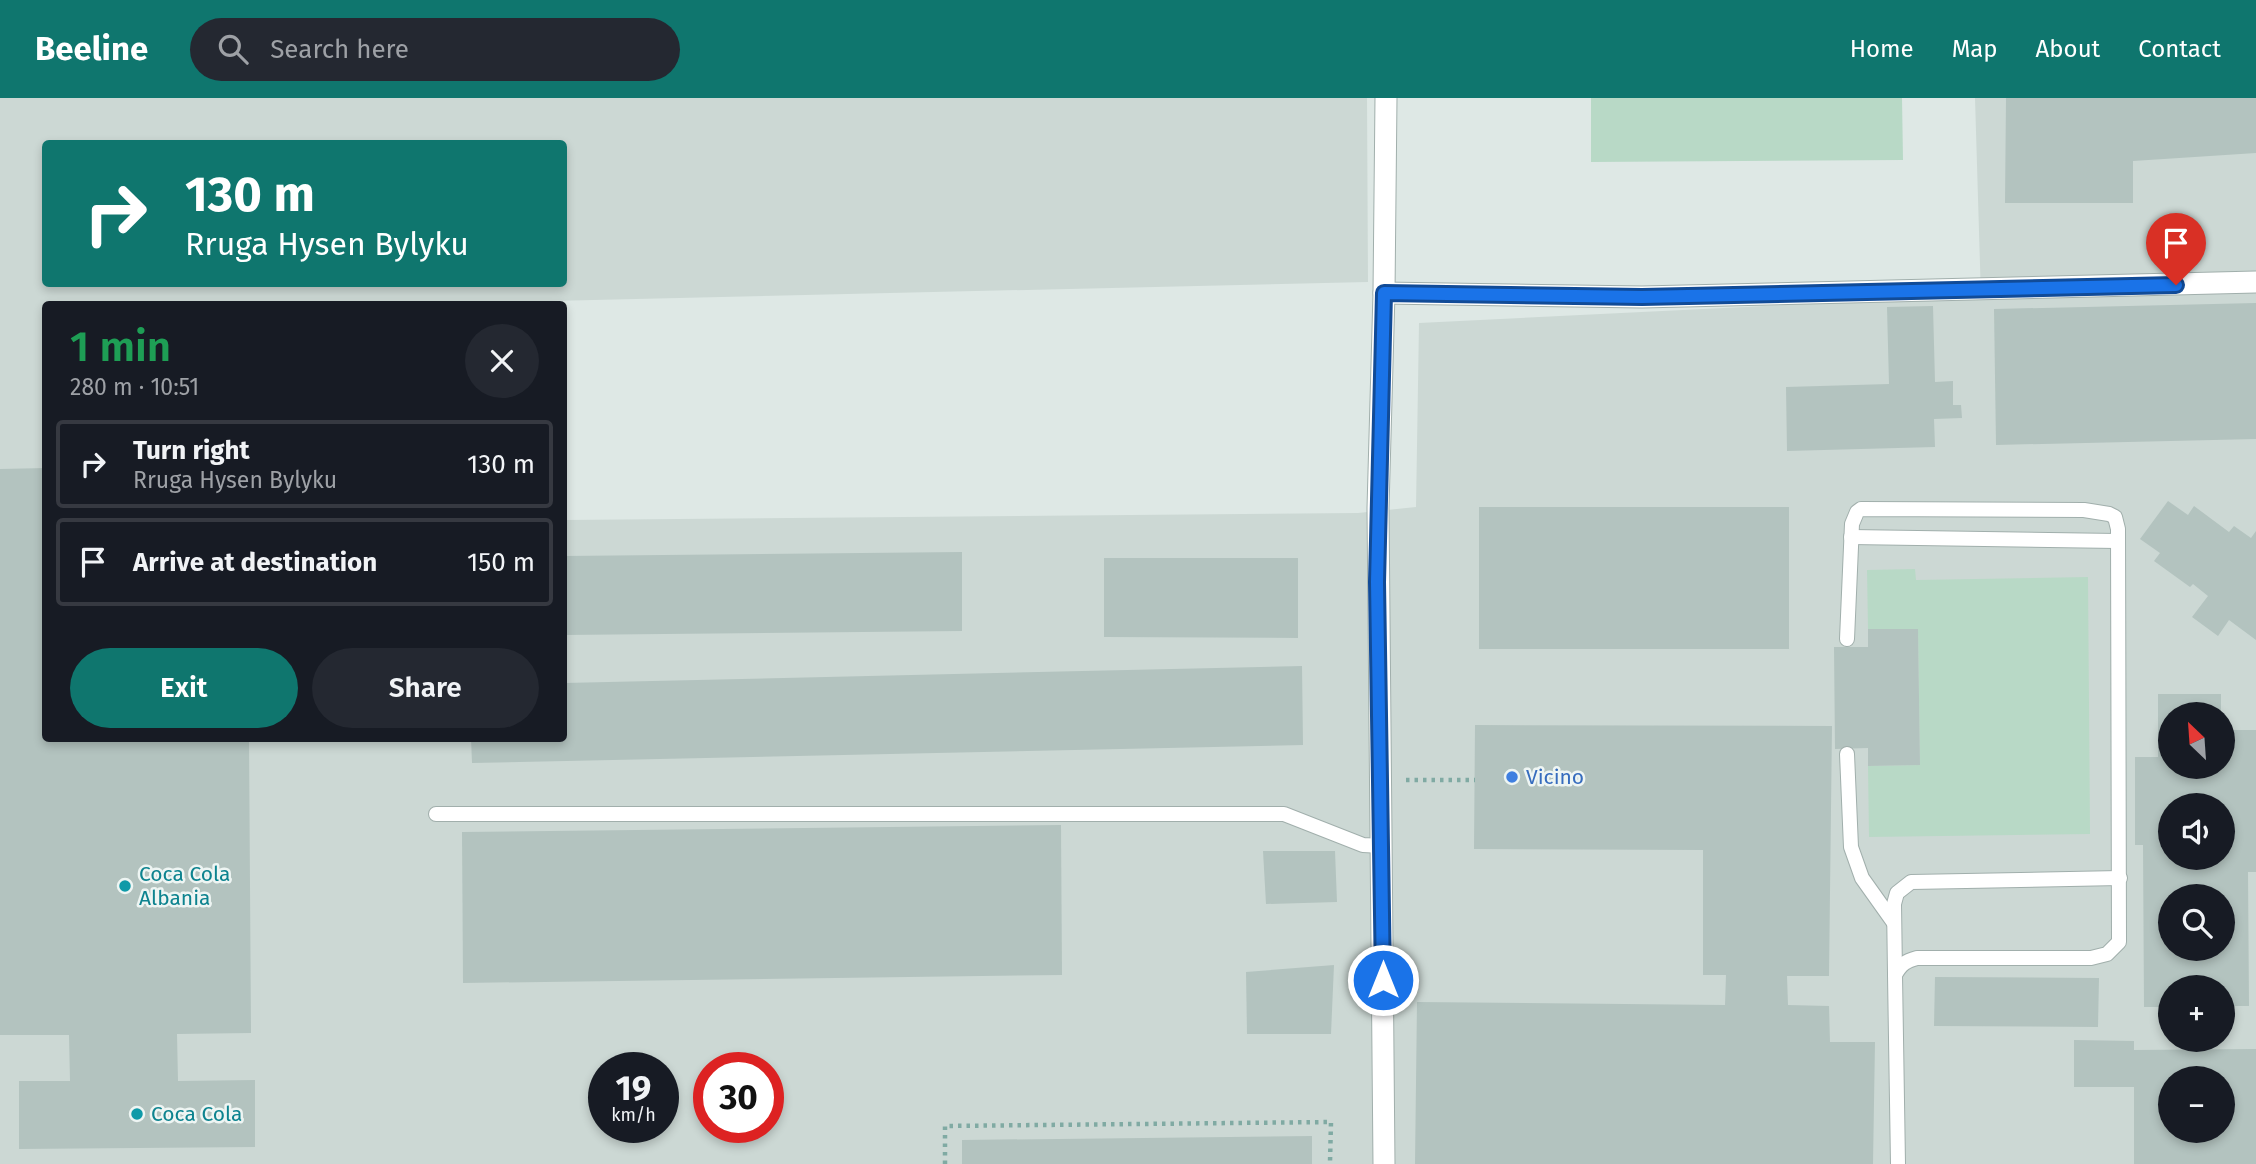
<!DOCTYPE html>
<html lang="en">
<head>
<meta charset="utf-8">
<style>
	:root { --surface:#171b24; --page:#242831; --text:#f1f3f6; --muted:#9ea1a6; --line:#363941; --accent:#0f766e }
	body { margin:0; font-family:"Fira Sans",sans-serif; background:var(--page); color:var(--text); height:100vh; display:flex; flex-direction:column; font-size:26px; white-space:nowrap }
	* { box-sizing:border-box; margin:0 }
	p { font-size:23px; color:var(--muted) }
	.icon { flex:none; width:38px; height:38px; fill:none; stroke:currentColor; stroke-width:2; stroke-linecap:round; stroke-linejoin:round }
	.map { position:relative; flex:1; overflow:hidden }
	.side { position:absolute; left:42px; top:203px; width:525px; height:441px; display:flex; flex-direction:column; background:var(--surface); border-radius:7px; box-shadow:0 4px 10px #0003 }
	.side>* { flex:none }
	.top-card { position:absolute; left:42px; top:42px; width:525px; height:147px; border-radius:7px; box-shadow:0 4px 10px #0003; background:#0f766e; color:#fff; overflow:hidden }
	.needle { width:46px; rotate:335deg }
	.fabs { position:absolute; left:2158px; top:604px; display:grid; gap:14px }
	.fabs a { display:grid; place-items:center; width:77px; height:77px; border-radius:50%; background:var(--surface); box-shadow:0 4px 10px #0003; font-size:35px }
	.speed { position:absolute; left:588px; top:954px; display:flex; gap:14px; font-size:35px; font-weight:700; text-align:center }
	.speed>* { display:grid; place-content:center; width:91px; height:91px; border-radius:50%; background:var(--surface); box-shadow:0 4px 10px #0003; line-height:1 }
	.speed small { font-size:18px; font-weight:400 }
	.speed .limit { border:10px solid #d22; background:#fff; color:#111 }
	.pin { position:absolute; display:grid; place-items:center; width:60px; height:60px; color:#fff; margin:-72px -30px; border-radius:50% 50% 50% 0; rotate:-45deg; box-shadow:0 0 7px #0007 }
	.pin .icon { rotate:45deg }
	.me { position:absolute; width:77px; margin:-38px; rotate:0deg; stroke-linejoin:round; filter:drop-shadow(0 0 5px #0008) }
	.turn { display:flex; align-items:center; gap:24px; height:147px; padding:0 28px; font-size:32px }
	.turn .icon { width:91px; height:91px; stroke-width:2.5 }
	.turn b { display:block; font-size:49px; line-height:60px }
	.round { display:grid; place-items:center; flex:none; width:74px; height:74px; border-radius:37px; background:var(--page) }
	.head { display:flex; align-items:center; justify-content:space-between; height:119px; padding:0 28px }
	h1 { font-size:42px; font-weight:600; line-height:52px; color:#1e9e55 }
	.action { display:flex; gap:14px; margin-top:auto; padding:14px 28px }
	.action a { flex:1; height:80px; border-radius:42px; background:var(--accent); color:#fff; font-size:28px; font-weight:600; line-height:80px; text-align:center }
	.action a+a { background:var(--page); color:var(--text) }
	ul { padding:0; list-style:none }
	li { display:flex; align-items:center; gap:21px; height:88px; margin:0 14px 10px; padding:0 14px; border:4px solid var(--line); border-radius:7px }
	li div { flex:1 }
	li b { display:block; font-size:26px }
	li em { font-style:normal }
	header { display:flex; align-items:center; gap:42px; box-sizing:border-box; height:98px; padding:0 35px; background:var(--accent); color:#fff }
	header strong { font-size:33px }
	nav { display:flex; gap:38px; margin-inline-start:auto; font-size:24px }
	.search { width:490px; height:63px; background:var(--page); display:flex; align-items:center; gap:18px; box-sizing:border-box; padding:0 24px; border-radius:38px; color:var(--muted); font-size:26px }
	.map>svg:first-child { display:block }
	.built { fill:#ccd8d4; fill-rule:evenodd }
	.green { fill:#b8d9c6 }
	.building { fill:#b3c3bf; fill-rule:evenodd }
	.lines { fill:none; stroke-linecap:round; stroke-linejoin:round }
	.service-casing { stroke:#a1afac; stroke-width:16 }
	.minor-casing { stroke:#a1afac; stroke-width:23 }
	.path { stroke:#80aaa3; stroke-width:4.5; stroke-dasharray:3.5 5; stroke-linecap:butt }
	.service { stroke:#fff; stroke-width:14 }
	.minor { stroke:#fff; stroke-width:21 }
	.route-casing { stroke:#114b97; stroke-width:18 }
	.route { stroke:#1a73e8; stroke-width:12 }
	.shop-dot { fill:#3f7fe0; stroke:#eef5f3; stroke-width:2.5 }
	.culture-dot { fill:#0f9aa8; stroke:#eef5f3; stroke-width:2.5 }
	.labels { text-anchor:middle; stroke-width:5; stroke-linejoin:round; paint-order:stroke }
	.shop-label { font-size:21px; fill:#366cbe; stroke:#eef5f3; text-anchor:start }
	.culture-label { font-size:21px; fill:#0d838f; stroke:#eef5f3; text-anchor:start }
</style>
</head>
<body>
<header>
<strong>Beeline</strong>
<div class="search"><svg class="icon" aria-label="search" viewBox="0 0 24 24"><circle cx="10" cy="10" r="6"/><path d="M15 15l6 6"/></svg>Search here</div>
<nav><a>Home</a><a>Map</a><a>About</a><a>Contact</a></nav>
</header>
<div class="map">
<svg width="2256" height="1066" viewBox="0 0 2256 1066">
	<rect width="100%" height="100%" fill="#dee8e5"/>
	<path class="built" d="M0,0H1367L1368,184L420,206H46V640H564V422L1358,415L1416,409L1419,225L1885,202L1981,200L1975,0H2256V1066H0ZM46,46H564V186H46ZM2170,616H2222V668H2170ZM2170,707H2222V760H2170ZM2170,798H2222V850H2170ZM2170,889H2222V942H2170ZM604,970H663V1029H604ZM709,970H768V1029H709ZM2170,980H2222V1032H2170Z"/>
	<g class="green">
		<polygon points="1591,0 1902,0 1903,62 1591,64"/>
		<polygon points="1915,471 1916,482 2088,479 2090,736 1869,739 1868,668 1920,667 1918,531 1868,531 1867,472"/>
	</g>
	<g class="building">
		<polygon points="2006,0 2256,0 2256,55 2133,63 2133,105 2005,105"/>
		<polygon points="2256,205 2256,341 1996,347 1994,211"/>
		<polygon points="1933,208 1935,284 1953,283 1953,307 1961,307 1962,320 1934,321 1935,349 1787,353 1786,289 1889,286 1887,209"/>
		<polygon points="46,370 46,640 249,640 251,935 177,936 178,983 255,982 255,1049 19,1051 19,983 70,983 69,937 0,937 0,371"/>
		<polygon points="2168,403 2188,417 2194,408 2229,434 2234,428 2251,440 2256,433 2256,542 2229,522 2218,538 2192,519 2208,498 2193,486 2190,489 2154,463 2160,455 2140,441"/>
		<rect x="1479" y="409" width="310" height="142"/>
		<polygon points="962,454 962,533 564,537 564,458"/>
		<polygon points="1104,460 1298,460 1298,540 1104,539"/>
		<polygon points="1868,531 1918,531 1920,667 1868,668 1868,650 1835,651 1834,549 1868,549"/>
		<polygon points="1302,568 1303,647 472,665 471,640 564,640 564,585"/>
		<path d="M2158,596H2221V616H2170V668H2222V632H2256V774H2248L2249,908H2222V889H2170V909H2144L2143,747H2135V659H2158ZM2170,707H2222V760H2170ZM2170,798H2222V850H2170Z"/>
		<polygon points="1475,627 1832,628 1829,878 1787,878 1788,907 1829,908 1830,944 1875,944 1873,1066 1415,1066 1417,904 1725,907 1726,877 1703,877 1703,752 1474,751"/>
		<polygon points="1061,727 1062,877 463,885 462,734"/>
		<polygon points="1263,753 1335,753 1337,804 1266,806"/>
		<polygon points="1334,867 1331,936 1247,936 1246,874"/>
		<polygon points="1935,879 2099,880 2098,929 1934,928"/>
		<path d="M2074,942L2134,943V952L2256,951V1066H2134V989H2074ZM2170,980H2222V1032H2170Z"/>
		<polygon points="1312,1038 1312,1066 962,1066 962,1042"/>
	</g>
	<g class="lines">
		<defs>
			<g id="service">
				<polyline points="1851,439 2117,443"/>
				<path d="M1847,541L1852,426L1857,414L1861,411L2084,412L2109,416L2115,419L2118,431L2119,844L2107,856L2091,860H1917C1906,863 1901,866 1895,877L1898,1066"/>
				<polyline points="1847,656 1851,749 1862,780 1894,825"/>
				<polyline points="436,716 1284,716 1363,747 1382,748"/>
				<polyline points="1895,876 1894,806 1897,795 1911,784 2120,780"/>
			</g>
			<g id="minor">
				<polyline points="1384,195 1642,199 2256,184"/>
				<polyline points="1384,1066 1378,410 1384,195 1386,0"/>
			</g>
		</defs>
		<use href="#service" class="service-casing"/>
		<use href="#minor" class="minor-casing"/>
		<g class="path">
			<polyline points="1406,682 1475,682"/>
			<polyline points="945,1066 945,1028 1331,1024 1330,1064"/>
		</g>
		<use href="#service" class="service"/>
		<use href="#minor" class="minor"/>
	</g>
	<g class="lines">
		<defs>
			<polyline id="route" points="1383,882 1377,484 1384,195 1642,199 2176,187"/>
		</defs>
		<use href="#route" class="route-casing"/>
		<use href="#route" class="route"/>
	</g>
	<circle class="shop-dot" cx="1512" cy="679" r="7"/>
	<g class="culture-dot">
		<circle cx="125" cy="788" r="7"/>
		<circle cx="137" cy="1016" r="7"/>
	</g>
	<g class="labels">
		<g class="shop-label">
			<text x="1526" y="686">Vicino</text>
		</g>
		<g class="culture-label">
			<text x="139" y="783">Coca Cola<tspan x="139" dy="24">Albania</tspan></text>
			<text x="151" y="1023">Coca Cola</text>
		</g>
	</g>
</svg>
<div class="fabs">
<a><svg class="needle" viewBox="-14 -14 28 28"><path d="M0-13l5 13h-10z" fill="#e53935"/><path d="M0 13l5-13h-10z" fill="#9ea1a6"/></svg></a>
<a><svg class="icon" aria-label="sound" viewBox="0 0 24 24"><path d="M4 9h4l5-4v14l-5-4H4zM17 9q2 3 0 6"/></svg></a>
<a><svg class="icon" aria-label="search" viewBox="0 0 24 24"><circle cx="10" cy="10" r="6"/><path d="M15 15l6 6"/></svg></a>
<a>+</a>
<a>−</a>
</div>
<div class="speed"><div>19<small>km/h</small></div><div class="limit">30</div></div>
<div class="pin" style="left:2176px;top:187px;background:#d93025"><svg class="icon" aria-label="arrive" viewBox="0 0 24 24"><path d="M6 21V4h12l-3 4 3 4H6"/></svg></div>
<svg class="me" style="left:1383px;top:882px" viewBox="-20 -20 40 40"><circle r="17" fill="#1a73e8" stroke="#fff" stroke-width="3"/><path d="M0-11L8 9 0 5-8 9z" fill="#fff"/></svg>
<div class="top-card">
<div class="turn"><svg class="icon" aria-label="right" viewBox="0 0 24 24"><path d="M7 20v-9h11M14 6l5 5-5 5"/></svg><div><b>130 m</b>Rruga Hysen Bylyku</div></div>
</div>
<section class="side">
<div class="head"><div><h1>1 min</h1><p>280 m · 10:51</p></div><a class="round"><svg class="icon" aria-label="close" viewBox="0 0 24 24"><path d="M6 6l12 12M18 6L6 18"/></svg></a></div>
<ul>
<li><svg class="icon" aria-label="right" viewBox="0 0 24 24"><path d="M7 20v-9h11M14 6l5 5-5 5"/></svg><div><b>Turn right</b><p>Rruga Hysen Bylyku</p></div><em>130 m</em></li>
<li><svg class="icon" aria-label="arrive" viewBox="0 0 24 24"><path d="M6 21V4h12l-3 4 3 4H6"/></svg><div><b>Arrive at destination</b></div><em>150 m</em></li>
</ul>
<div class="action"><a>Exit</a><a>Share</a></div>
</section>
</div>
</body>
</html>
